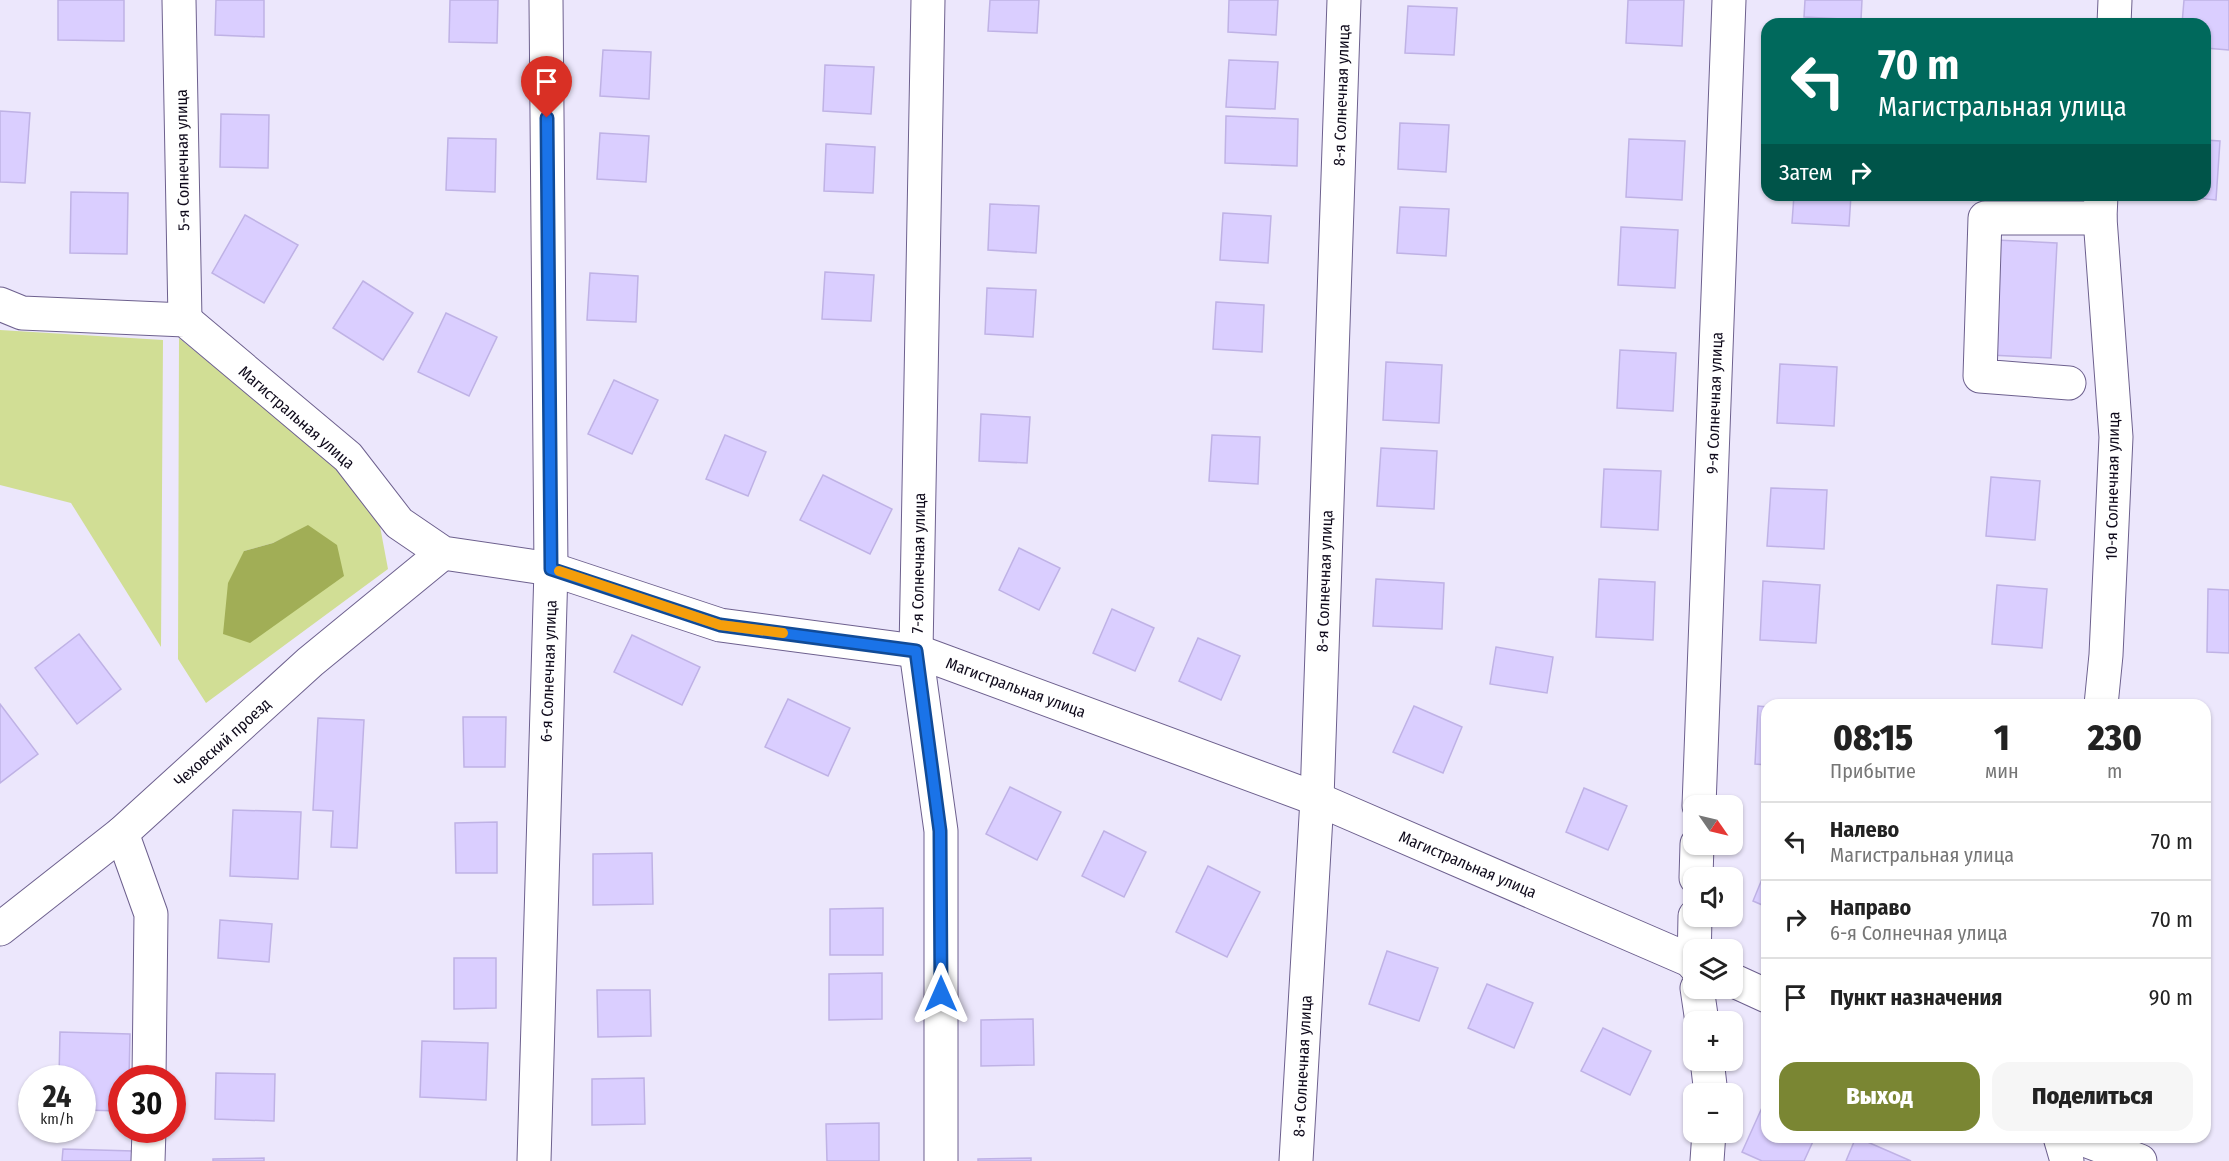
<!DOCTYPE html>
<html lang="ru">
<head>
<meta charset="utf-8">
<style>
	:root { --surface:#fff; --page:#f6f6f6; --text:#222; --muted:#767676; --line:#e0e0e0; --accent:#7a8633 }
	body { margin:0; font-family:"Fira Sans Condensed",sans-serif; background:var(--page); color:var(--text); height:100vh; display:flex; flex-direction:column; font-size:22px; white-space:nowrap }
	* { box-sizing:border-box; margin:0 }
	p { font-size:20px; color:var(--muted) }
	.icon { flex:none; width:33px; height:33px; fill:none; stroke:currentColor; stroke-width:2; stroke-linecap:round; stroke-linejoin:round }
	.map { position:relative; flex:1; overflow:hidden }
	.drawer { position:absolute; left:1761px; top:699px; width:450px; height:444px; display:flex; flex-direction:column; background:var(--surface); border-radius:18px; box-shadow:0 2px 4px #0004 }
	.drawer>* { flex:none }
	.guide { position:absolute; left:1761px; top:18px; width:450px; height:183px; border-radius:18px; box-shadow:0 2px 4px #0004; background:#00695c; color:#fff; overflow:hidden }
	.needle { width:39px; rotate:124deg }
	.controls { position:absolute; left:1683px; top:795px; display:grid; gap:12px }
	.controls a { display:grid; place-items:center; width:60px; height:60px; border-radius:12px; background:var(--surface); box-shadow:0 2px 4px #0004; font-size:30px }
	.speed { position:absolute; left:18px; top:1065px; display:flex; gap:12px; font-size:30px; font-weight:700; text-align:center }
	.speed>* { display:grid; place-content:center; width:78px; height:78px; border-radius:50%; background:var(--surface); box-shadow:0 2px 4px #0004; line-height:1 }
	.speed small { font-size:15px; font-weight:400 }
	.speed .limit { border:9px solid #d22; background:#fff; color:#111 }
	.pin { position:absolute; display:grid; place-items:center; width:51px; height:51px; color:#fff; margin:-62px -26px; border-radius:50% 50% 50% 0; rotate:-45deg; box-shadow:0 0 6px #0007 }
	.pin .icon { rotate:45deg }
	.me { position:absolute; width:66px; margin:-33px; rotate:0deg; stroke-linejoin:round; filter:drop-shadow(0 0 4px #0008) }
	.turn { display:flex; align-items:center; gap:21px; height:126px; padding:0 18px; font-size:27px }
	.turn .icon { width:78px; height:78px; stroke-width:2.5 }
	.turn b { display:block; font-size:42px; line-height:51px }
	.then { display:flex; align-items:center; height:57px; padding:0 18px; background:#0003; gap:12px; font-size:22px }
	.eta { display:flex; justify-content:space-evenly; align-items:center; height:102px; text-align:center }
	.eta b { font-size:36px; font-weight:800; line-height:42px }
	.button { display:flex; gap:12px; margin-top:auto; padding:12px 18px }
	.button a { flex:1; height:69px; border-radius:18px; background:var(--accent); color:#fff; font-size:24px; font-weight:800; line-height:69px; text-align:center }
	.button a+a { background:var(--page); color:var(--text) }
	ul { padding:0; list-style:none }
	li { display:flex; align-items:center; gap:18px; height:78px; padding:0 18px; border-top:2px solid var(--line) }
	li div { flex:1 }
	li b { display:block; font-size:22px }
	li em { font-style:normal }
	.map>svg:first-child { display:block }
	.green { fill:#d1de95; fill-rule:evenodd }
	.forest { fill:#a1ae56 }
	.building { fill:#daceff; stroke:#bfb2e5; stroke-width:1.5 }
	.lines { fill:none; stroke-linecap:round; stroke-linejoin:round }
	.minor-casing { stroke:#6d608e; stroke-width:35 }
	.minor { stroke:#fff; stroke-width:33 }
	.route-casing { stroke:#114b97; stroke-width:15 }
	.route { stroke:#1a73e8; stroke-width:10 }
	.slow { stroke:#f59e0b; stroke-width:10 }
	.labels { text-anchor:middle; stroke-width:4.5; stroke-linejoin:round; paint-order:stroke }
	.street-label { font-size:16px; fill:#0e091a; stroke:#fff }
</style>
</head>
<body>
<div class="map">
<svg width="2229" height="1161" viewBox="0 0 2229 1161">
	<rect width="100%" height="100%" fill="#ece7fc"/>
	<g class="green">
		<polygon points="0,330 163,340 161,647 71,503 0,485"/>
		<path d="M179,338L343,472L379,521L388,569L206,703L178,659ZM308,526L343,576L244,551L273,543Z"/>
	</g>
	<polygon class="forest" points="308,525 337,545 344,576 250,643 223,634 228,583 244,551 273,543"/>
	<g class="building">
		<polygon points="58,0 124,0 124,41 58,40"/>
		<polygon points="216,0 264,0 264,37 215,35"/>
		<polygon points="450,0 498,0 497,43 449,42"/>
		<polygon points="990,0 1039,0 1037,33 988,31"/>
		<polygon points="1229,0 1278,0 1276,35 1228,32"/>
		<polygon points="1628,0 1684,0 1682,46 1626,43"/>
		<polygon points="1805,0 1862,0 1861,20 1804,17"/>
		<polygon points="2184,0 2229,0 2229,50 2205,48 2205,24 2182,24"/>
		<polygon points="1408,6 1457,8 1454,55 1405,53"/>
		<polygon points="603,50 651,52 649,99 600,96"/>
		<polygon points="1229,60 1278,62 1275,109 1226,107"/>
		<polygon points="825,65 874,67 871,114 823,111"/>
		<polygon points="0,111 30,113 25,183 0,182"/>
		<polygon points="221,114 269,115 268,168 220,167"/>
		<polygon points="1226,116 1298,119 1297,166 1225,163"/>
		<polygon points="1400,123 1449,125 1446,172 1398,169"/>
		<polygon points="600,133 649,136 646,182 597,179"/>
		<polygon points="448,138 496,139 495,192 446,190"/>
		<polygon points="1629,139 1685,141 1682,200 1626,197"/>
		<polygon points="2205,140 2220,141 2216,200 2166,195 2205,195"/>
		<polygon points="826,144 875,147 873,193 824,191"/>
		<polygon points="71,192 128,193 127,254 70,253"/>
		<polygon points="1794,195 1851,195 1849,226 1792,223"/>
		<polygon points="990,204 1039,206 1036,253 988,250"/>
		<polygon points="1400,207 1449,209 1446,256 1397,253"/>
		<polygon points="1223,213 1271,216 1268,263 1220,260"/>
		<polygon points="245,215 298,245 264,303 212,273"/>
		<polygon points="1621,227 1678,230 1675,288 1618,285"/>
		<polygon points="1996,240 2057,243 2051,358 1990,355"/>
		<polygon points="825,272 874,275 871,321 822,319"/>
		<polygon points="590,273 638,276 636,322 587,320"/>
		<polygon points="363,281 413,313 383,360 333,328"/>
		<polygon points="987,288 1036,290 1033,337 985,334"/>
		<polygon points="1216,302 1264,305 1262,352 1213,349"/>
		<polygon points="446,313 497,337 469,396 418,372"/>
		<polygon points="1620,350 1676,353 1673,411 1617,408"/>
		<polygon points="1386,362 1442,365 1439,423 1383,420"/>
		<polygon points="1780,364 1837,367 1834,426 1777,423"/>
		<polygon points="614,380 658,400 632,454 588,434"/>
		<polygon points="981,414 1030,417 1027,463 979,461"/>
		<polygon points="725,435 766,452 748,496 706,479"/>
		<polygon points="1212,435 1260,437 1258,484 1209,481"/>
		<polygon points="1381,448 1437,451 1434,509 1377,506"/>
		<polygon points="1604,469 1661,471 1658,530 1601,527"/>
		<polygon points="823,475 892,509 870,554 800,520"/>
		<polygon points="1991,477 2040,481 2035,540 1986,536"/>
		<polygon points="1771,488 1827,490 1824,549 1767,546"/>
		<polygon points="1019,548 1060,568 1039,610 999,590"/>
		<polygon points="1376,579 1444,583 1442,629 1373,626"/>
		<polygon points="1599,579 1655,582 1653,640 1596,637"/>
		<polygon points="1763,581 1820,585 1816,643 1760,640"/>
		<polygon points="1997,585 2047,589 2042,648 1992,644"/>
		<polygon points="2208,589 2229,590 2229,653 2207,652"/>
		<polygon points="1112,609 1154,628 1135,671 1093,653"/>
		<polygon points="79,634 121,689 77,724 35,668"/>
		<polygon points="632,635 700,667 682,705 614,672"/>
		<polygon points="1198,638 1240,656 1221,700 1179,681"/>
		<polygon points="1496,647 1553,657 1547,693 1490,684"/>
		<polygon points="788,699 850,728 828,776 765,747"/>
		<polygon points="0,704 38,754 0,783"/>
		<polygon points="1414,706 1462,727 1443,773 1393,752"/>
		<polygon points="1758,706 1767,707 1767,765 1755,764"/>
		<polygon points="463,717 506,717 505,767 464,767"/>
		<polygon points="318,718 364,720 357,848 331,847 333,811 313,810"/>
		<polygon points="1010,787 1061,812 1037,860 986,834"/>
		<polygon points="1584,788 1627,806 1608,850 1566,832"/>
		<polygon points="233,810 301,812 298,879 230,876"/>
		<polygon points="497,822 497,873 456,873 455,823"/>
		<polygon points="1104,831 1146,852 1124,897 1082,876"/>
		<polygon points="652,853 653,904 593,905 593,854"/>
		<polygon points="1208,866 1260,892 1227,957 1176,932"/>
		<polygon points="1767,867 1767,907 1753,901"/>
		<polygon points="883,908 883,955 830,955 830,909"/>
		<polygon points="220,920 272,924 269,962 218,958"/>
		<polygon points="1387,951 1438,968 1419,1021 1369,1004"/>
		<polygon points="454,958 496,958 496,1008 454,1009"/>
		<polygon points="882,973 882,1019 829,1020 829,974"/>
		<polygon points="1487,984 1533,1003 1514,1048 1468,1028"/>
		<polygon points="597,990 650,990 651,1036 598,1037"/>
		<polygon points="1033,1019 1034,1065 981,1066 981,1020"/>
		<polygon points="1603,1028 1651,1051 1630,1095 1581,1071"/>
		<polygon points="60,1032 130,1034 129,1078 122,1078 122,1111 82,1110 82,1078 59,1078"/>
		<polygon points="422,1041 488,1043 486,1100 420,1097"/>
		<polygon points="216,1073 275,1074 274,1121 215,1119"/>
		<polygon points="644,1078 645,1124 592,1125 592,1079"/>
		<polygon points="1765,1101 1767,1101 1767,1137 1815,1137 1804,1161 1762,1161 1742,1152"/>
		<polygon points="879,1123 879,1161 827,1161 826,1124"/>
		<polygon points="1856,1137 1911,1161 1846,1161"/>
		<polygon points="63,1149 133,1151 133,1161 62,1161"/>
		<polygon points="264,1158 264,1161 213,1161 213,1159"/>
		<polygon points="1031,1158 1031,1161 978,1161 978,1159"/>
	</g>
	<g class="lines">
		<defs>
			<g id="minor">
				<polyline points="179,0 185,320"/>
				<polyline points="928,0 916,651 941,831 941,1161"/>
				<polyline points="2114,24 2115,0"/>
				<polyline points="0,304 22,313 185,320 348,457 399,523 443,553 551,569 720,625 916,651 1317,799 1694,962"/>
				<polyline points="2069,383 1980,376 1985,218 2100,218"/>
				<polyline points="2101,705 2106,655 2116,437 2100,218 2101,195"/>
				<polyline points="1699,806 1729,0"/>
				<polyline points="122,833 151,914 149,1078"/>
				<polyline points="1696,878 1697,844"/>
				<polyline points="0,929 122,833 310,662 443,553"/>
				<polyline points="1694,965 1695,916"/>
				<polyline points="1732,980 1767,996"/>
				<polyline points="1697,988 1702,1022"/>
				<polyline points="1707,1060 1711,1094"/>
				<polyline points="2060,1137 2067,1161"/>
				<polyline points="2077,1137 2140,1161"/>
				<polyline points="148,1161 149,1130"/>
				<polyline points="534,1161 551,569 546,0"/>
				<polyline points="1296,1161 1317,799 1344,0"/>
				<polyline points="1707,1161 1709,1132"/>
			</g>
		</defs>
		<use href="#minor" class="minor-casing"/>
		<use href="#minor" class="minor"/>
	</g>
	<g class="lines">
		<defs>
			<polyline id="route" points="547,118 551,569 720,625 916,651 940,831 941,994"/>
		</defs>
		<use href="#route" class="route-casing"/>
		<use href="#route" class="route"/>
		<polyline class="slow" points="559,571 720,625 783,633"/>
	</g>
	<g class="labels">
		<g class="street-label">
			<text transform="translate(1341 95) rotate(-88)" y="6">8-я Солнечная улица</text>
			<text transform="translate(182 160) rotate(-91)" y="6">5-я Солнечная улица</text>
			<text transform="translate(1714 403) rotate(-88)" y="6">9-я Солнечная улица</text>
			<text transform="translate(297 417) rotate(41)" y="6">Магистральная улица</text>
			<text transform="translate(2112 486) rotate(-89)" y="6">10-я Солнечная улица</text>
			<text transform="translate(918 563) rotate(-89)" y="6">7-я Солнечная улица</text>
			<text transform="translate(1324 581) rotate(-88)" y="6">8-я Солнечная улица</text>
			<text transform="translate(548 671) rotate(-88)" y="6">6-я Солнечная улица</text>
			<text transform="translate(1016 687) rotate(20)" y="6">Магистральная улица</text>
			<text transform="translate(222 742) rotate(-42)" y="6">Чеховский проезд</text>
			<text transform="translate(1468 864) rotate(23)" y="6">Магистральная улица</text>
			<text transform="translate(1302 1066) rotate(-87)" y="6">8-я Солнечная улица</text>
		</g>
	</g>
</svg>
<div class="controls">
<a><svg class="needle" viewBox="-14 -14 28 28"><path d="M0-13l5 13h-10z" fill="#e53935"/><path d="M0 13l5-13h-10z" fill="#767676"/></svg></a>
<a><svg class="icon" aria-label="sound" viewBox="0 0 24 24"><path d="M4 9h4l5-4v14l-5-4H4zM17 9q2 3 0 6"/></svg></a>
<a><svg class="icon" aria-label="layers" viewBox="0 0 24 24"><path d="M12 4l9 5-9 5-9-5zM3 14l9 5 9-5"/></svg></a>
<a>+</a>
<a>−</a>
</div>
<div class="speed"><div>24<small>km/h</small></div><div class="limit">30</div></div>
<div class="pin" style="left:547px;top:118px;background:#d93025"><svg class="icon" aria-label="arrive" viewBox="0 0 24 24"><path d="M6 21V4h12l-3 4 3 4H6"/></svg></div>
<svg class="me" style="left:941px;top:994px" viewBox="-20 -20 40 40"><path d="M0-17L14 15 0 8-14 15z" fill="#1a73e8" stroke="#fff" stroke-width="4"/></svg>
<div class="guide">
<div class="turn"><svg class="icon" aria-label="left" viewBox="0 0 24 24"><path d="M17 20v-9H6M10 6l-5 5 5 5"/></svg><div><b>70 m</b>Магистральная улица</div></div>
<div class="then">Затем<svg class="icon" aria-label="right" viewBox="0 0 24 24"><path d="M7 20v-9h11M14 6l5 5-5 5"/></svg></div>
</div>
<section class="drawer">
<div class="eta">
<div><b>08:15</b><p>Прибытие</p></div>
<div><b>1</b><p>мин</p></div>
<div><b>230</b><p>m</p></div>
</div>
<ul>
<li><svg class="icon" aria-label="left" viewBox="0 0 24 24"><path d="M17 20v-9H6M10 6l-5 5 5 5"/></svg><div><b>Налево</b><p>Магистральная улица</p></div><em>70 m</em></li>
<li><svg class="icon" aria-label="right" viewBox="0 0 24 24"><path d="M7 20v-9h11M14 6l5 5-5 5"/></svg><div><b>Направо</b><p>6-я Солнечная улица</p></div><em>70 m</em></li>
<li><svg class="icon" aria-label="arrive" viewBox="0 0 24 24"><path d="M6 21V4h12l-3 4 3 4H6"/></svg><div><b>Пункт назначения</b></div><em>90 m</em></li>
</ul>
<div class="button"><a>Выход</a><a>Поделиться</a></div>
</section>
</div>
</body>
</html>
